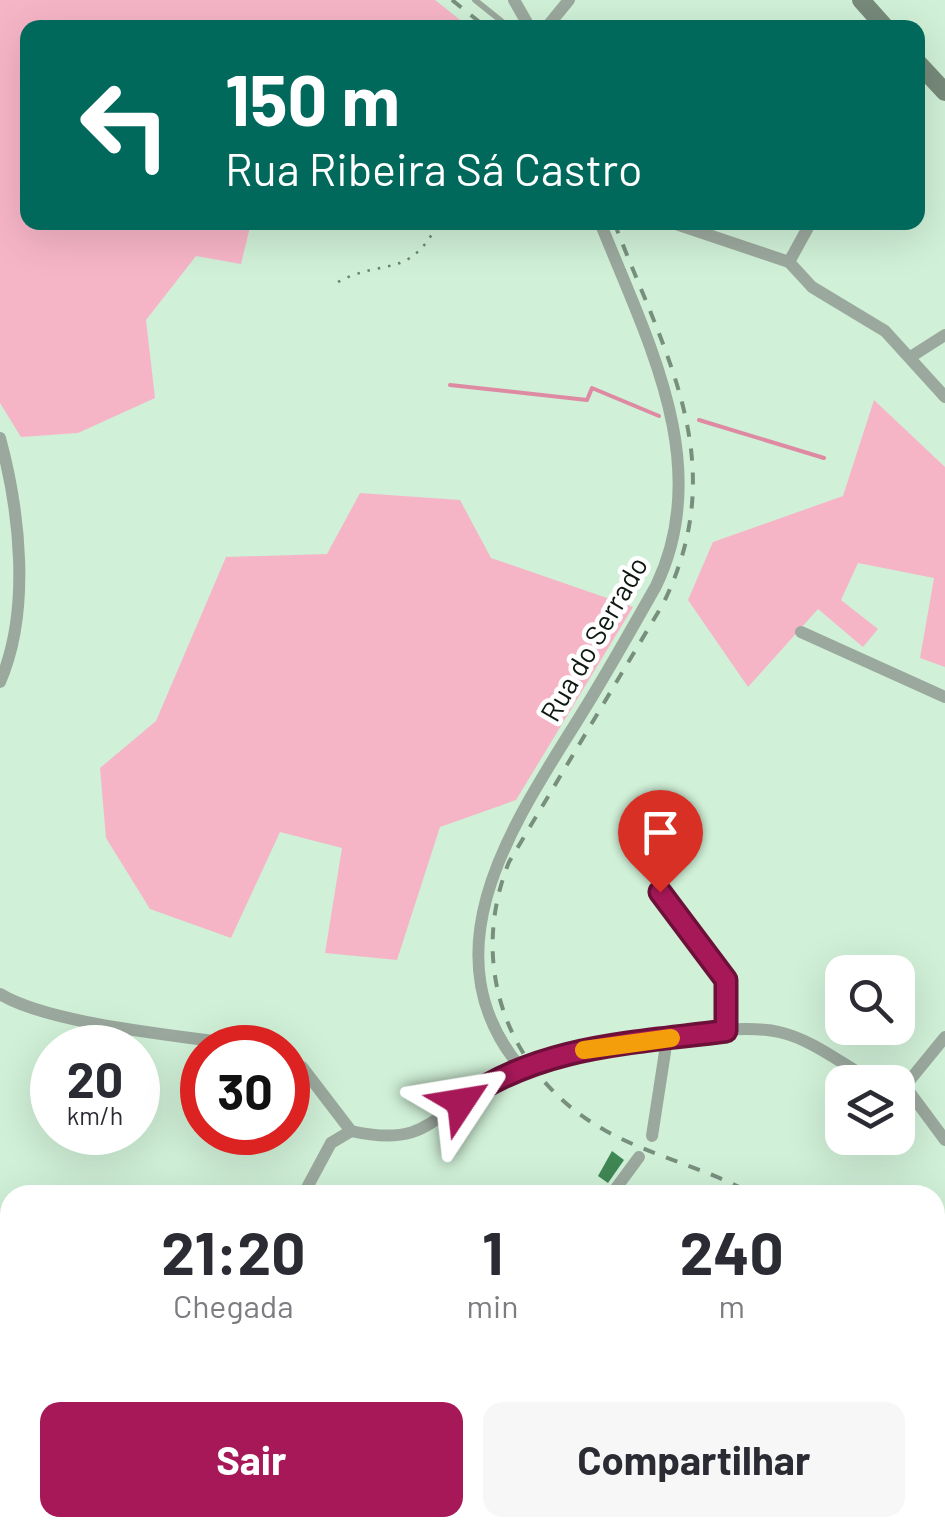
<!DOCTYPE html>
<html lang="pt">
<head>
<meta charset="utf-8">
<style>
	:root { --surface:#fff; --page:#f7f7f7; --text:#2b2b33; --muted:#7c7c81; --accent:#a71858 }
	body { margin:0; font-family:Barlow,sans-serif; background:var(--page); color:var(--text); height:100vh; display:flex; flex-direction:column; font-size:38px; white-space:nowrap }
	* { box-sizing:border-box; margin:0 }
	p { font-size:32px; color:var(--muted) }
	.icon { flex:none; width:55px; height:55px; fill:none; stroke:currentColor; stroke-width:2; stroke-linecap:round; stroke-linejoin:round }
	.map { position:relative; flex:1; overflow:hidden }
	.details { position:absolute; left:0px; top:1185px; width:945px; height:352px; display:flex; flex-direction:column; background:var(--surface); border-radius:30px 30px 0 0; box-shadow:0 10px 40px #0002 }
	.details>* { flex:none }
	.banner { position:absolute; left:20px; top:20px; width:905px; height:210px; border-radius:20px; box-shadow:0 10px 40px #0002; background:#00695c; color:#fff; overflow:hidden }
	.controls { position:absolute; left:825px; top:955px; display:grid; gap:20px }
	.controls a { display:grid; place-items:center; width:90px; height:90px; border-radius:20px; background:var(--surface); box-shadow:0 10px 40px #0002; font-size:50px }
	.speed { position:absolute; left:30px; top:1025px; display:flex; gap:20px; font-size:50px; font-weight:700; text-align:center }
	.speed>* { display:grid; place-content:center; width:130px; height:130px; border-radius:50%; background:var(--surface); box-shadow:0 10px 40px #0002; line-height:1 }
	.speed small { font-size:25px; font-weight:400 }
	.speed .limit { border:15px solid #d22; background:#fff; color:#111 }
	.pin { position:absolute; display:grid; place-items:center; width:85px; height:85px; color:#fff; margin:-102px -42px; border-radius:50% 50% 50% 0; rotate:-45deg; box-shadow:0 0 10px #0007 }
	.pin .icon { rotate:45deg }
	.me { position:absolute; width:110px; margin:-55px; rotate:57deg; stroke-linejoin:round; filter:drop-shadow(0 0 8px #0008) }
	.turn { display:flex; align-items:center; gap:35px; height:210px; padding:0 40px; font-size:45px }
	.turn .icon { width:130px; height:130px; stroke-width:2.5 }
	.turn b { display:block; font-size:70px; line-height:85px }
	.eta { display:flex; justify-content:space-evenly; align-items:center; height:170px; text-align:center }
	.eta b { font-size:60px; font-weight:700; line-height:70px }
	.action { display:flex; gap:20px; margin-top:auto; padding:20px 40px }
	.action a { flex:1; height:115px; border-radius:20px; background:var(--accent); color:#fff; font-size:40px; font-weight:700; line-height:115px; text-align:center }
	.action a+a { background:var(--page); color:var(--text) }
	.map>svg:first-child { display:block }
	.green { fill:#f6b5c7 }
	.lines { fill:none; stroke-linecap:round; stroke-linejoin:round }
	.stream { stroke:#de8aa3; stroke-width:4 }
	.building { fill:#3f8754 }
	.path { stroke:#6d8272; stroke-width:2.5; stroke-dasharray:2.5 8; stroke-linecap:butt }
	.lane { stroke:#9ba89d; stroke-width:6 }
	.street { stroke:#9ba89d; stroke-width:12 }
	.secondary { stroke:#778a7a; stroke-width:18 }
	.rail { stroke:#788f7e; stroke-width:4; stroke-dasharray:12 12; stroke-linecap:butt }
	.route-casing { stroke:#6d1039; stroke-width:25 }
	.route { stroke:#a71858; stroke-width:18 }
	.slow { stroke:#f59e0b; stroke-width:18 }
	.labels { text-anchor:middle; stroke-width:9; stroke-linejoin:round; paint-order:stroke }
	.street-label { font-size:28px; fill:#0e1911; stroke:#fff }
</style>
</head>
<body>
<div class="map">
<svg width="945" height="1537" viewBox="0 0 945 1537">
	<rect width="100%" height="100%" fill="#d0f0d7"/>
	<g class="green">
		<polygon points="0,0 435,0 469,27 28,28 28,222 251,223 241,264 196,256 146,320 155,398 78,433 21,437 0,403"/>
		<polygon points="874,400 945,467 945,667 920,658 934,578 858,563 841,600 878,629 863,647 818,609 748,687 688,600 713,542 843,496"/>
		<polygon points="360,493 460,500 491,558 633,607 516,800 440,827 397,960 325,953 342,848 280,832 231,938 150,909 106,838 100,768 156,721 226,557 327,554"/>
	</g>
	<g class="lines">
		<g class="stream">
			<polyline points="450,385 587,400 592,388 659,416"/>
			<polyline points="699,420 824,458"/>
			<polyline points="316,1537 325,1528"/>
		</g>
	</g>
	<g class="building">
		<polygon points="612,1151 624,1160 608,1183 598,1176"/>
		<polygon points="800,1528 830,1528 826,1537 796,1537"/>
	</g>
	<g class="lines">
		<g class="path">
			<path d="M338,282C385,257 408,281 439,222"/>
			<polyline points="438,1537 441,1528"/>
			<polyline points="839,1537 842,1528"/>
		</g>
		<polyline class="lane" points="475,0 510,28"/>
		<g class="street">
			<polyline points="514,0 530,28"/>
			<polyline points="546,28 569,0"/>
			<polyline points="670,222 789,262 812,287 885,331 945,397"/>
			<polyline points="789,262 811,222"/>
			<polyline points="912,356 945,335"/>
			<path d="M0,438C20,512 31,611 0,682"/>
			<polyline points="801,632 945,697"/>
			<polyline points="660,892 726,981 726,1031"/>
			<path d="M0,994C55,1027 193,1036 260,1048"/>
			<path d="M288,1058L302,1067L351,1131C431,1149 432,1112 494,1079C543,1053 725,1019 779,1032C812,1039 845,1066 874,1082"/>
			<path d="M520,1067C424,951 515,821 579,718C606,675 631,630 656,586C715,464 646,338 600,222"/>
			<polyline points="905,1086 945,1140"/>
			<polyline points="905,1086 945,1037"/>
			<polyline points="652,1136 667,1039"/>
			<polyline points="303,1195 331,1143 351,1131"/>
			<polyline points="611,1195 639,1157"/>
			<polyline points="935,1311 945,1294"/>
			<polyline points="924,1528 928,1537"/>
			<polyline points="177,1537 178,1528"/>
		</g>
		<g class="secondary">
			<polyline points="861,0 886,28"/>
			<polyline points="918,63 945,92"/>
			<polyline points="0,1273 10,1274"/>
			<polyline points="527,1528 531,1537"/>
		</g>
		<g class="rail">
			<polyline points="452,0 487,28"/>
			<path d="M614,222C665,356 733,462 663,604L509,862C467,966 508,1077 606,1131C653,1157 707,1168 754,1195"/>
			<polyline points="935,1404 945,1417"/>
		</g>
	</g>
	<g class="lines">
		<defs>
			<path id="route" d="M461,1102C539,1045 634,1043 726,1031V980L660,892"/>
		</defs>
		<use href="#route" class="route-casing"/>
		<use href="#route" class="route"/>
		<polyline class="slow" points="584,1050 671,1038"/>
	</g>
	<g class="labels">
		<g class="street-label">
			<text transform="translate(594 639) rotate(-60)" y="10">Rua do Serrado</text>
		</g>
	</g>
</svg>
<div class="controls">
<a><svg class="icon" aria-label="search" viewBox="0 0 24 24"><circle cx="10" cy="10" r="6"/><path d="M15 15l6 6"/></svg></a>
<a><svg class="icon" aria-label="layers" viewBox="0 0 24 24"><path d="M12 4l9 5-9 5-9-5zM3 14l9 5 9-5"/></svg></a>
</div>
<div class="speed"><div>20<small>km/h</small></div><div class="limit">30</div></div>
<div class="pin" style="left:660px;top:892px;background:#d93025"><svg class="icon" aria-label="arrive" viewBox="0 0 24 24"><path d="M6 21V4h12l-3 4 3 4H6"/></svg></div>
<svg class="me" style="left:461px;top:1102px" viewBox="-20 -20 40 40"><path d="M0-17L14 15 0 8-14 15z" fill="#a71858" stroke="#fff" stroke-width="4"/></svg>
<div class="banner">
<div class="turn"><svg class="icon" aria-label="left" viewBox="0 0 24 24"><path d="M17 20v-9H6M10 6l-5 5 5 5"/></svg><div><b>150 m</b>Rua Ribeira Sá Castro</div></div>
</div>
<section class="details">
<div class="eta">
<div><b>21:20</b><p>Chegada</p></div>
<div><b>1</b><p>min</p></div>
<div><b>240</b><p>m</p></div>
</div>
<div class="action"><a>Sair</a><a>Compartilhar</a></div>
</section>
</div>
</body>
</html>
